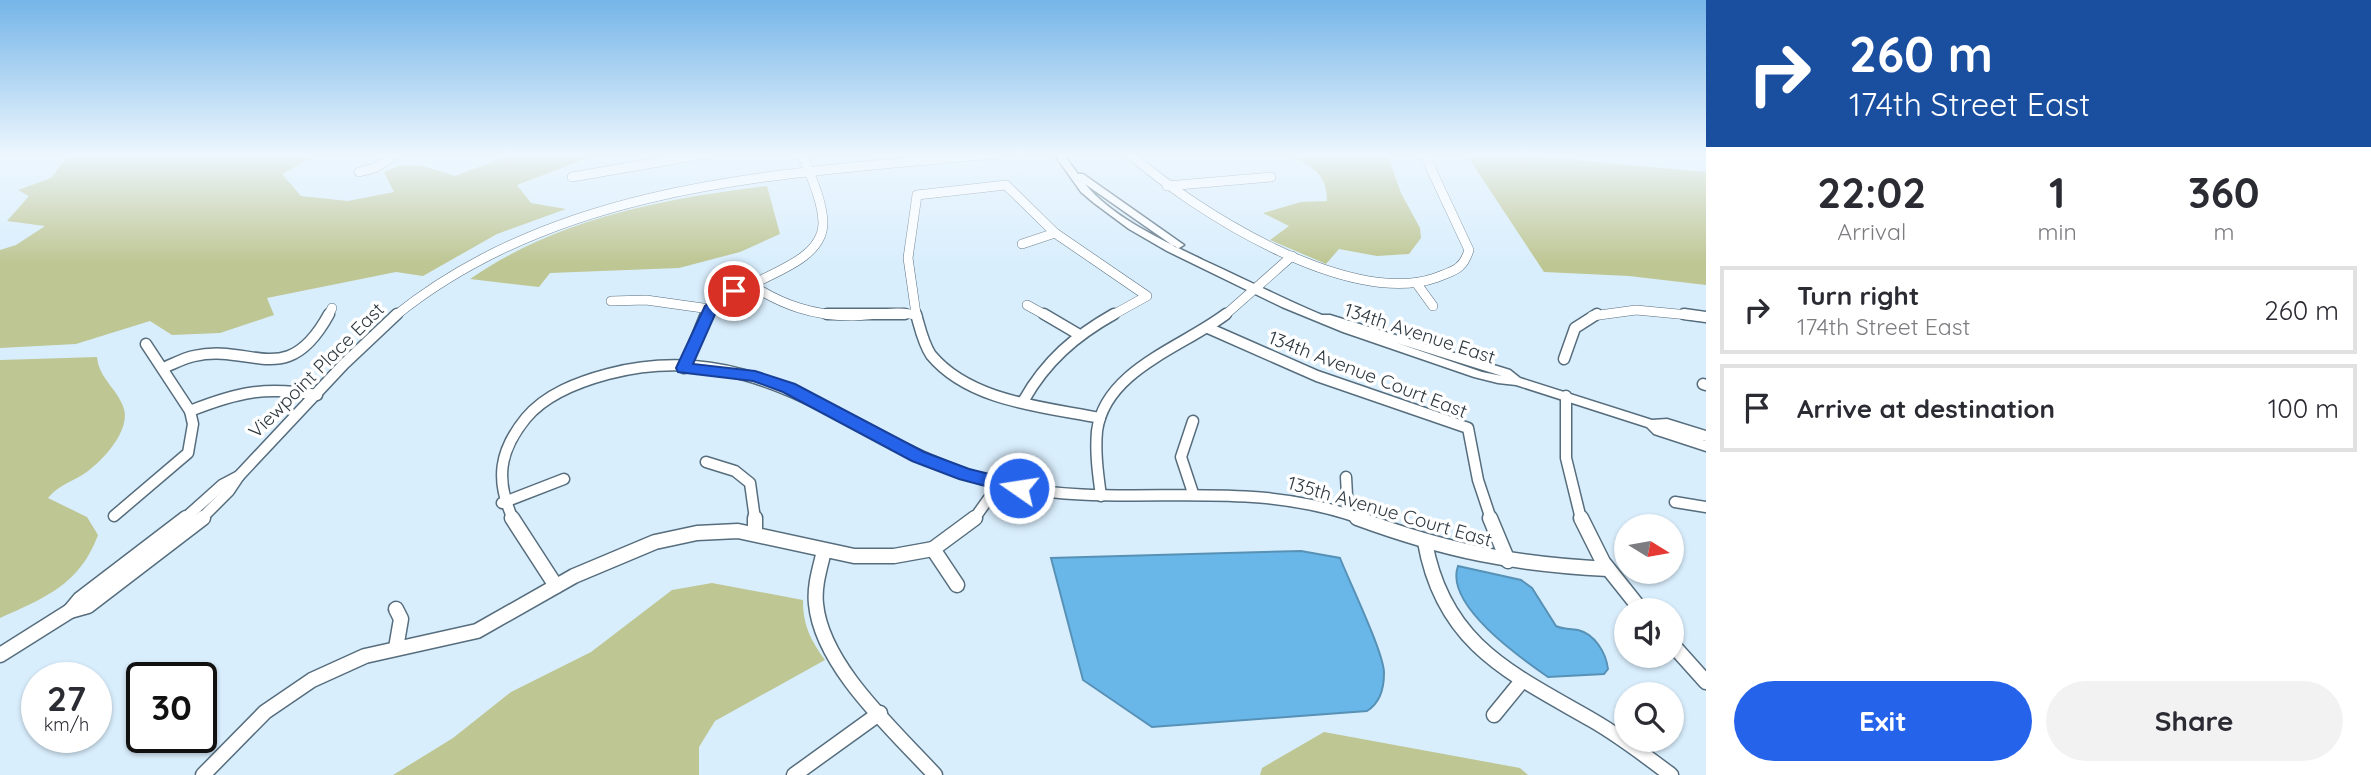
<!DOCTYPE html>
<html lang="en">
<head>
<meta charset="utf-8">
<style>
	:root { --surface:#fff; --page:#f2f2f3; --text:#2b2b33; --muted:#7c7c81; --line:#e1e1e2; --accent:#2563eb }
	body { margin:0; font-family:Quicksand,sans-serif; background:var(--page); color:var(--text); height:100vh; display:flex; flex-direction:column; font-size:26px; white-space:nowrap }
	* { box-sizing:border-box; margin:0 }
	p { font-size:23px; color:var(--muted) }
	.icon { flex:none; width:38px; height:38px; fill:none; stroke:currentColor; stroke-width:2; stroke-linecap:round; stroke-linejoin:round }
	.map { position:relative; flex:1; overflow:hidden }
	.details { display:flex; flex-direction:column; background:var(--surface); width:665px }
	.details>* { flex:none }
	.hud { background:#1a4fa0; color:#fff; overflow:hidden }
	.needle { width:46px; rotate:101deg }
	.tools { position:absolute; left:1614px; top:514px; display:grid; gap:14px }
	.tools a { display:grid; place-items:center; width:70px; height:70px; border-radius:50%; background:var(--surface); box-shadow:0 2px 5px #0004; font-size:35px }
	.speed { position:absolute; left:21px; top:662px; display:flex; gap:14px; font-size:35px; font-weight:700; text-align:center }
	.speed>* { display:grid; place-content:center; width:91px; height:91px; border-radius:50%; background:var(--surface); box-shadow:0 2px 5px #0004; line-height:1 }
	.speed small { font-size:18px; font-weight:400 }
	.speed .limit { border:4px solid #111; border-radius:10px; background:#fff; color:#111 }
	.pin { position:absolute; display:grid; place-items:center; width:60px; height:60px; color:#fff; margin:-30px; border:4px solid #fff; border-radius:50%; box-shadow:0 2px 7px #0007 }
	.me { position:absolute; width:77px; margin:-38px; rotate:283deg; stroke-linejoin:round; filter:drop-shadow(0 0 5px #0008) }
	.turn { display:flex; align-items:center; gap:24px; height:147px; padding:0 28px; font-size:32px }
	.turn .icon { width:91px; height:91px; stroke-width:2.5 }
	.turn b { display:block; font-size:49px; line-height:60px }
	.eta { display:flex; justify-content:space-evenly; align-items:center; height:119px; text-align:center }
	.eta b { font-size:42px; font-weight:700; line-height:49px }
	.action { display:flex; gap:14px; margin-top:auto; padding:14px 28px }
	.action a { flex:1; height:80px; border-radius:42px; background:var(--accent); color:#fff; font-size:28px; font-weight:700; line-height:80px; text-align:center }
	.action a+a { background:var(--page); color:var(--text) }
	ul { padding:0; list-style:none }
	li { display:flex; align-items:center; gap:21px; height:88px; margin:0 14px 10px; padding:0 14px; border:4px solid var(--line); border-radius:0px }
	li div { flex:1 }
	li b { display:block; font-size:26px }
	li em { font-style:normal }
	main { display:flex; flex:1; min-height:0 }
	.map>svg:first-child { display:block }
	.green { fill:#bec693 }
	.water { fill:#69b7e9; stroke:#5791b6; stroke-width:2 }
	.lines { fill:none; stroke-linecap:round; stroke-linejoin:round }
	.minor-far2-casing { stroke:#566d7d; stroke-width:10 }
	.minor-far1-casing { stroke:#566d7d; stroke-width:13 }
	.minor-casing { stroke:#566d7d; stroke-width:17 }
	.tertiary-casing { stroke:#566d7d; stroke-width:3 }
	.minor-far2 { stroke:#fff; stroke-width:9 }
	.minor-far1 { stroke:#fff; stroke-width:10 }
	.minor { stroke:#fff; stroke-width:14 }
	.tertiary { fill:#fff; fill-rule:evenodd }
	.route { fill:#2563eb; stroke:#184099; stroke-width:2 }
	.labels { text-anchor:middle; stroke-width:7; stroke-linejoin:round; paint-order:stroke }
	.street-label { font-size:19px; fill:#2e383f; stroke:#fff }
</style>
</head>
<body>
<main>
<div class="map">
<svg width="1706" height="775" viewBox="0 0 1706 775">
	<rect width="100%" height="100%" fill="#d9eefd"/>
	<g class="green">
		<polygon points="79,154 318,154 282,174 301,196 348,201 394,192 384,172 401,165 423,166 455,176 513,154 598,154 517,185 531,203 566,209 497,234 423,276 396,272 267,298 274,315 220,333 172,335 150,321 76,344 0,348 0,250 16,245 45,226 7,221 29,196 18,190 51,178 67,157"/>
		<path d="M1287,154H1387L1401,193L1420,228L1421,238L1409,254L1377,256L1339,249L1326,264L1270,240L1289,226L1263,213L1301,202L1327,201C1327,172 1311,166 1287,154Z"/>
		<polygon points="1466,154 1507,154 1706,172 1706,285 1629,276 1544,272"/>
		<path d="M767,186L780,234L740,252L679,268L550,273L539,287L470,279C559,218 662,199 767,186Z"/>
		<path d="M97,357C99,379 118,389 124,409C130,431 104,459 88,471C75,481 59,484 48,498L87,517L98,535C80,584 45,598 0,618V360Z"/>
		<path d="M712,583L803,600C803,625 810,639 825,660L715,721L699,747V775H393L453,738L511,692L591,652L672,590Z"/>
		<polygon points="1324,732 1520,768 1528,775 1260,775 1262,768"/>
	</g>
	<g class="water">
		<path d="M1301,551L1340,558C1349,581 1384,653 1384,673C1384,688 1380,703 1367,711L1152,727L1083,680L1051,558Z"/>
		<path d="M1458,566L1521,580L1532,588L1556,626C1564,630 1570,628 1578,630C1595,634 1606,653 1608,669L1604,674L1548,677C1522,659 1444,605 1458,566Z"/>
	</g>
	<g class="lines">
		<defs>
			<g id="minor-far2">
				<path d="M1130,154C1193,210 1348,308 1435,278C1453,271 1463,270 1469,250L1424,154"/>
				<polyline points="359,172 375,168 397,154"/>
				<polyline points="572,177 705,154"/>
				<polyline points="1167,186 1271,177"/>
				<polyline points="1022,244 1055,233"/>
				<path d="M750,284C782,305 814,316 853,316C870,316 903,309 917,316"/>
				<polyline points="1417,284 1433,306"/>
				<polyline points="611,301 646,300 710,309"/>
				<polyline points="1027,305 1047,316"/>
				<polyline points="916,314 908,258 917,195 1006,185 1055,233 1147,296 1111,316"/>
				<polyline points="328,316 332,308"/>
				<path d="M395,316C563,180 787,174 993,154"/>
				<path d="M705,316C730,280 824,271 823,222C822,199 810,175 802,154"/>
				<polyline points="1224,316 1292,256"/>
				<polyline points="1592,316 1636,310 1699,316"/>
			</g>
			<g id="minor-far1">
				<polyline points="827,314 905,314"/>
				<path d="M916,314C920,328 923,343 931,355C970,402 1045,407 1100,418"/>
				<polyline points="1044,314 1078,334"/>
				<polyline points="1684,314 1706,317"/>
				<polyline points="1208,328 1317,376 1468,428 1478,480 1491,519"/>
				<polyline points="1564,359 1575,328 1597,314"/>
				<path d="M163,368C173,364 184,358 194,356C252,343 287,391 329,314"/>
				<polyline points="684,368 706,314"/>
				<polyline points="1703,384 1706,385"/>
				<polyline points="1566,396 1566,458 1581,519"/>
				<path d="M1024,400C1046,361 1075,336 1114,314"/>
				<path d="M190,411C238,392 266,386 317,395"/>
				<polyline points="1193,421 1181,457 1193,493"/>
				<polyline points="706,462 735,471 750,483 755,519"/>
				<polyline points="1346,477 1348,514"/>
				<path d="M1101,496C1098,474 1095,453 1097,431C1105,370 1183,347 1226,314"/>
				<polyline points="1675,502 1706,507"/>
				<polyline points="502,503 564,479"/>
				<polyline points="114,516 188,453 193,424 190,411 146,344"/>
				<polyline points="184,519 222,485 239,476 344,364 397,314"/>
				<polyline points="201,519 229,491 239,476"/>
				<path d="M513,519C495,480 499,451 526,418C546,394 578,382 608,374C770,332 860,452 1001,484C1124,512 1238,474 1362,519"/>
				<polyline points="974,519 999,484"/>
			</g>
			<g id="minor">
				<polyline points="512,518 556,586"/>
				<path d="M1357,518C1447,551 1512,564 1608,569"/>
				<polyline points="1490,518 1508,561"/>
				<polyline points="1581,518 1603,562 1642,611"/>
				<polyline points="755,532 755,518"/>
				<path d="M1425,542C1443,644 1510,673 1592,720C1620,736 1646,756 1671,775"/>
				<path d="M824,551C820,568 814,586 816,604C822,667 895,731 935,775"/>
				<polyline points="957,585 933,549 975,518"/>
				<polyline points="396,609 401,619 396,648"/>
				<polyline points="70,611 80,599 186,518"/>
				<polyline points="1671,643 1706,682"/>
				<polyline points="0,655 70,611 88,606 203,518"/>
				<polyline points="1494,715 1521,682"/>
				<polyline points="203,775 265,712 312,680 365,656 477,631 574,576 655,542 697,533 738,531 854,556 894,556 933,549"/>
				<polyline points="794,775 880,713"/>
			</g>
			<path id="tertiary" d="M1054,154H1063L1078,174H1083L1184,245L1179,248L1175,247L1085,184C1113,218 1164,241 1203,260C1243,278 1281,298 1322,315H1330L1510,370L1520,378L1652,420L1667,419L1706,431V441L1663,428L1706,441V451L1654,434L1647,427L1516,385L1498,383L1474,377L1343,332L1282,307L1167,251L1129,229L1094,203L1081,192ZM1397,343L1502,376L1482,372Z"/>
		</defs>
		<use href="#minor-far2" class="minor-far2-casing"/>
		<use href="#minor-far1" class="minor-far1-casing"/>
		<use href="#minor" class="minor-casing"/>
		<use href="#tertiary" class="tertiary-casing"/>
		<use href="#minor-far2" class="minor-far2"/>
		<use href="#minor-far1" class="minor-far1"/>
		<use href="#minor" class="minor"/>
		<use href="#tertiary" class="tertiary"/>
	</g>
	<linearGradient id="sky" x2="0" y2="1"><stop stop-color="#75b5e8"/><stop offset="0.59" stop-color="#eef7fe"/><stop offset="1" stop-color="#eef7fe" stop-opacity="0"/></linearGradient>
	<rect width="1706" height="263" fill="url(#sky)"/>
	<polygon class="route" points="734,287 741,291 716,312 693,364 755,371 795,384 924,452 969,469 1026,483 1028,488 1026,493 1019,495 959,479 912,461 783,392 753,381 678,372 676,368 705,306"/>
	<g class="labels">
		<g class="street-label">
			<text transform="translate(1420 333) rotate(18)" y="7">134th Avenue East</text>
			<text transform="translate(316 370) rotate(-45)" y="7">Viewpoint Place East</text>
			<text transform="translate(1368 374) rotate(21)" y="7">134th Avenue Court East</text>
			<text transform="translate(1390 511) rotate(16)" y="7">135th Avenue Court East</text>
		</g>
	</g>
</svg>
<div class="tools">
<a><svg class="needle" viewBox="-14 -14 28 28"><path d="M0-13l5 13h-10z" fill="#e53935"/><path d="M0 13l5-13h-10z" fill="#7c7c81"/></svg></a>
<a><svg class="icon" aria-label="sound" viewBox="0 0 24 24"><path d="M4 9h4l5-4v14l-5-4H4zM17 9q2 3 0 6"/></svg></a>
<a><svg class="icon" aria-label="search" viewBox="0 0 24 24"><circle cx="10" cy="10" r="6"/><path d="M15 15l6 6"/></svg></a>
</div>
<div class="speed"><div>27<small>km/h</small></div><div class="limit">30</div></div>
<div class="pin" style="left:734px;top:291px;background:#d93025"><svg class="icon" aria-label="arrive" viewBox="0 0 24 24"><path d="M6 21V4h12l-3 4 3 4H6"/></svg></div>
<svg class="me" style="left:1019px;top:488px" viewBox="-20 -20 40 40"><circle r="17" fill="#2563eb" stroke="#fff" stroke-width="3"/><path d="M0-11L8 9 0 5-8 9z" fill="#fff"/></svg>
</div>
<section class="details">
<div class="hud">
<div class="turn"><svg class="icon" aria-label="right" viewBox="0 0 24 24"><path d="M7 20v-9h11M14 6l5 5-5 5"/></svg><div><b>260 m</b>174th Street East</div></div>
</div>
<div class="eta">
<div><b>22:02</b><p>Arrival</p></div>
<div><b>1</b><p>min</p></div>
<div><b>360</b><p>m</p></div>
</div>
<ul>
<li><svg class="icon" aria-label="right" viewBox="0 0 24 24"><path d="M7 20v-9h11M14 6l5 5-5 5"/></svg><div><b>Turn right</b><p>174th Street East</p></div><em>260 m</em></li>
<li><svg class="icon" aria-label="arrive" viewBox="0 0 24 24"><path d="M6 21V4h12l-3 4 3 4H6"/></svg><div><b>Arrive at destination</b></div><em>100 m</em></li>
</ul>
<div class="action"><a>Exit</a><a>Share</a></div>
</section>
</main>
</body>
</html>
